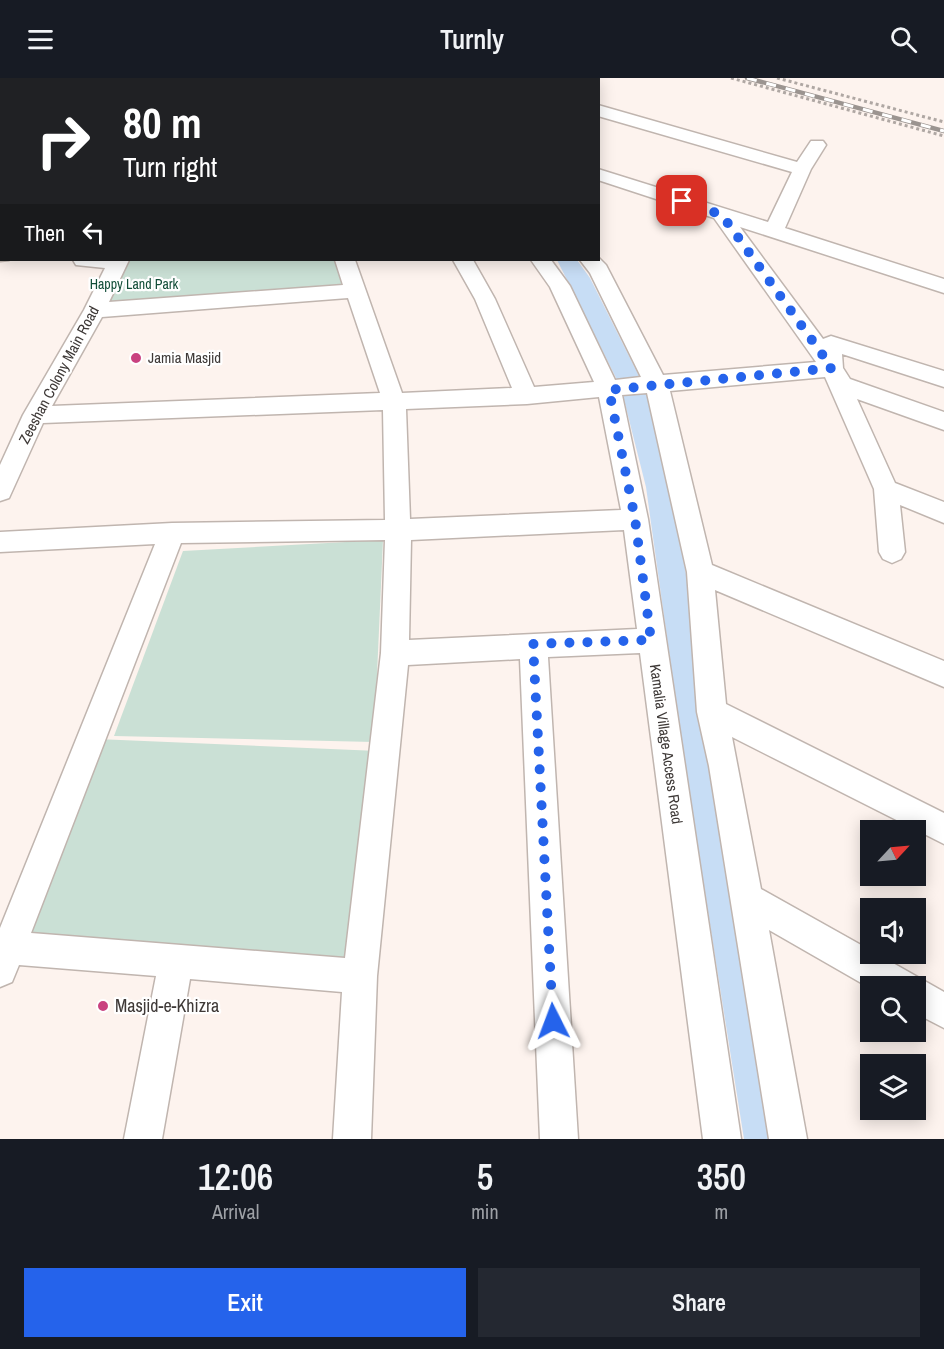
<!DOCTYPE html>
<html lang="en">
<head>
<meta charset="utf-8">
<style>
	:root { --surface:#171b24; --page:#242831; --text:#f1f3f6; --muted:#9ea1a6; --accent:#2563eb }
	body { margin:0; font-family:"Archivo Narrow",sans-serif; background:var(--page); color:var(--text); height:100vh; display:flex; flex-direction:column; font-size:22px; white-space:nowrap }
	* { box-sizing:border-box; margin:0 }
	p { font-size:20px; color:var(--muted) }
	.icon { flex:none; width:33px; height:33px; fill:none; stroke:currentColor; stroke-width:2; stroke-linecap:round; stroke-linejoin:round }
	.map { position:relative; height:1061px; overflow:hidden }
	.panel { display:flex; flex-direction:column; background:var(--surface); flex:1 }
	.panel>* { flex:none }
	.top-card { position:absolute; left:0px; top:0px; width:600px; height:183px; box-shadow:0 3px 15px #0003; background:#202124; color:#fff; overflow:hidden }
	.needle { width:39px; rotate:64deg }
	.fabs { position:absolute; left:860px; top:742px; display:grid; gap:12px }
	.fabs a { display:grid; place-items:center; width:66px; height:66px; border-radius:0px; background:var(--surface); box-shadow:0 3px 15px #0003; font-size:30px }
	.pin { position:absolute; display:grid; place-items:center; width:51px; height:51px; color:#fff; margin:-26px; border-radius:12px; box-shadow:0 3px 9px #0006 }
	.me { position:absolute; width:66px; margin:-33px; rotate:357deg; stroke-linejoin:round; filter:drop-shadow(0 0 4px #0008) }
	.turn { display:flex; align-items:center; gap:21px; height:126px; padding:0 24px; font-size:27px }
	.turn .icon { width:78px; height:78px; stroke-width:2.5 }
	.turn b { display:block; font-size:42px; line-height:51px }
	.then { display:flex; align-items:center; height:57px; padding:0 24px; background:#0003; gap:12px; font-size:22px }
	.eta { display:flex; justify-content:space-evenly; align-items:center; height:102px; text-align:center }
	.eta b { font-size:36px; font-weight:600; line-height:42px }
	.primary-button { display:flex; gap:12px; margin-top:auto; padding:12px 24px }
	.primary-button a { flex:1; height:69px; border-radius:0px; background:var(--accent); color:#fff; font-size:24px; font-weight:600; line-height:69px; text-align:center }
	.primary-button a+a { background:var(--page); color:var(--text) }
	header { display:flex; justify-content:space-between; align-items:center; height:78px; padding:0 24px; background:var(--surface); font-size:27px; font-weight:600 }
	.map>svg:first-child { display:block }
	.green { fill:#cae0d5 }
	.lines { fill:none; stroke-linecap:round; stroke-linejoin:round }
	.canal { fill:#c7ddf5; fill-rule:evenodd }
	.minor-casing { stroke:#c0b5af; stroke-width:3 }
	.path { stroke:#afa7a3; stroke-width:3; stroke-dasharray:3 3; stroke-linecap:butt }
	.minor { fill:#fff; fill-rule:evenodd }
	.rail-casing { stroke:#9b9490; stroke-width:4.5 }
	.rail { stroke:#fff; stroke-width:3; stroke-dasharray:10; stroke-linecap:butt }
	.route { stroke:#2563eb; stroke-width:10; stroke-dasharray:0 18 }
	.poi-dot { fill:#c94280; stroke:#fff; stroke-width:2 }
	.labels { text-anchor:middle; stroke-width:4.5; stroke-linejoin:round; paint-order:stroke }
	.far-park-label { font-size:14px; fill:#114d37; stroke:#fff }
	.poi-label { font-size:15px; fill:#3e3937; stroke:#fff; text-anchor:start }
	.street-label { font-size:15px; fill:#3e3937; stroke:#fff }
	.near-poi-label { font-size:18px; fill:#3e3937; stroke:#fff; text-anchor:start }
</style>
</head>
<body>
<header><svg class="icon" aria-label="menu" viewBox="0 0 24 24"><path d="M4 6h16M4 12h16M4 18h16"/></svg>Turnly<svg class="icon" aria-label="search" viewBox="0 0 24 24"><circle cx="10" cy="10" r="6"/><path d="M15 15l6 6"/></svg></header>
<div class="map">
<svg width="944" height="1061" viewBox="0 0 944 1061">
	<rect width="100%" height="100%" fill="#fdf3ee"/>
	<g class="green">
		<polygon points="119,182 345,182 356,213 95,232"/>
		<polygon points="383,462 374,664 114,658 183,473"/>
		<polygon points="97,661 378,673 359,894 14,865"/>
	</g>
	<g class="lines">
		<g class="canal">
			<polygon points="408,0 426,0 427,2 409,2"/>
			<polygon points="557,182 577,182 590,200 645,310 672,409 717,689 784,1061 744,1061 685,689 646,409 621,310"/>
		</g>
		<defs>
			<g id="minor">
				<polygon points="11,0 31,0 32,2 12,2"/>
				<polygon points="192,0 209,0 210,2 193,2"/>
				<polygon points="294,0 315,0 293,2"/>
				<polygon points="329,0 345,0 346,2 329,2"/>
				<polygon points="390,0 406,0 407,2 390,2"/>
				<polygon points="427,0 443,0 444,2 427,2"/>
				<polygon points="483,0 503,0 504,2 484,2"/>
				<path d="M598,27L797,84L811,63H823L826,67L811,91L785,150L944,201V215L740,149L823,261L831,258L944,293V309L842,276L843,290L850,301L944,334V352L857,321L895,405L944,424V445L900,427L905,474L901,481L892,485L883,481L879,474L874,411L825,299L670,313L712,487L944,583V609L715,512L726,626L944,735V766L732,659L761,811L870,872V876H877L944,914V950L915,935V909L870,910L769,852L807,1061H769L709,688L697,634L687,494L647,315L622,317L648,441L741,1061H703L640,575L548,579L578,1061H540L520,581L408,587L377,898L371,1061H333L342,914L190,901L162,1061H124L156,898L19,887L12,904L0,909V850L155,466L0,474V454L172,445L385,442L383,332L43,345L9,420L0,423V387L23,337L84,232L105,190L76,187L73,182H129L109,224L343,207L335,182H355L402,315L512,310L475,221L453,182H473L495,221L534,309L594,304L550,209L531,182H551L570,208L615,302L641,299L590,195L580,182H598V179L606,187L663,297L816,284L714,140L598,102V91L768,144L792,94L598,38ZM348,220L380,315L52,328L102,239ZM599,319L621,432L410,441L406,331L527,326ZM624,452L637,551L409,562L411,462ZM385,462L381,575L345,880L31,855L181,465Z"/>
				<polygon points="0,171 2,182 9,182 0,183"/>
			</g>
		</defs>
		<use href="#minor" class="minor-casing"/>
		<g class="path">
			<polyline points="731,0 944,58"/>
			<polyline points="777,0 944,44"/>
		</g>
		<use href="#minor" class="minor"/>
		<defs>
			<polyline id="rail" points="747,0 944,53"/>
		</defs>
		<use href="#rail" class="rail-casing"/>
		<use href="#rail" class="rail"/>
	</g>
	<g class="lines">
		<polyline class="route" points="553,943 533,566 651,562 635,441 609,312 832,290 722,137 682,123"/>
	</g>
	<g class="poi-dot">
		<circle cx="136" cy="280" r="6"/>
		<circle cx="103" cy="928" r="6"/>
	</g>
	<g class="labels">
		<g class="far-park-label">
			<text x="134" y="211">Happy Land Park</text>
		</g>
		<g class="poi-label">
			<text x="148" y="285">Jamia Masjid</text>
		</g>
		<g class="street-label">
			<text transform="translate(59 297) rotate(-62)" y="5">Zeeshan Colony Main Road</text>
			<text transform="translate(666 666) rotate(82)" y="5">Kamalia Village Access Road</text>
		</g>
		<g class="near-poi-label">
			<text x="115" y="934">Masjid-e-Khizra</text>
		</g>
	</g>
</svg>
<div class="fabs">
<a><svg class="needle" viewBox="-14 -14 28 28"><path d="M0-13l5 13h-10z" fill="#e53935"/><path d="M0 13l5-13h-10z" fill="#9ea1a6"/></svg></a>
<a><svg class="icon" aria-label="sound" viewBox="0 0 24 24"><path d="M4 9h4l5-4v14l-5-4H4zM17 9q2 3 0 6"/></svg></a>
<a><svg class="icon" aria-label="search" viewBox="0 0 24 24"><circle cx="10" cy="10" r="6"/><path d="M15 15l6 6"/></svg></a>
<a><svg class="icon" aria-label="layers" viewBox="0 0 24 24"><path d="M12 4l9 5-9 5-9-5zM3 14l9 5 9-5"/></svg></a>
</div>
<div class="pin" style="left:682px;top:123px;background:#d93025"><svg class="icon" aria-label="arrive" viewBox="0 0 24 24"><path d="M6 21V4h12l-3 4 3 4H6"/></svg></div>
<svg class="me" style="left:553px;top:943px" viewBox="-20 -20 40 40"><path d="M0-17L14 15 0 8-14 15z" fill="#2563eb" stroke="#fff" stroke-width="4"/></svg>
<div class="top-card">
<div class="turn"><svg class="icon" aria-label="right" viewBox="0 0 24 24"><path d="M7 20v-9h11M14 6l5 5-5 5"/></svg><div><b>80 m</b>Turn right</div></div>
<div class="then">Then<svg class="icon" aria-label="left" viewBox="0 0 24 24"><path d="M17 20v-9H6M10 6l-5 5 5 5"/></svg></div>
</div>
</div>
<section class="panel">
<div class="eta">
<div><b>12:06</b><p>Arrival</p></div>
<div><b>5</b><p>min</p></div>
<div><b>350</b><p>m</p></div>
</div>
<div class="primary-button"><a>Exit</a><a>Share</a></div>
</section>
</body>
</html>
